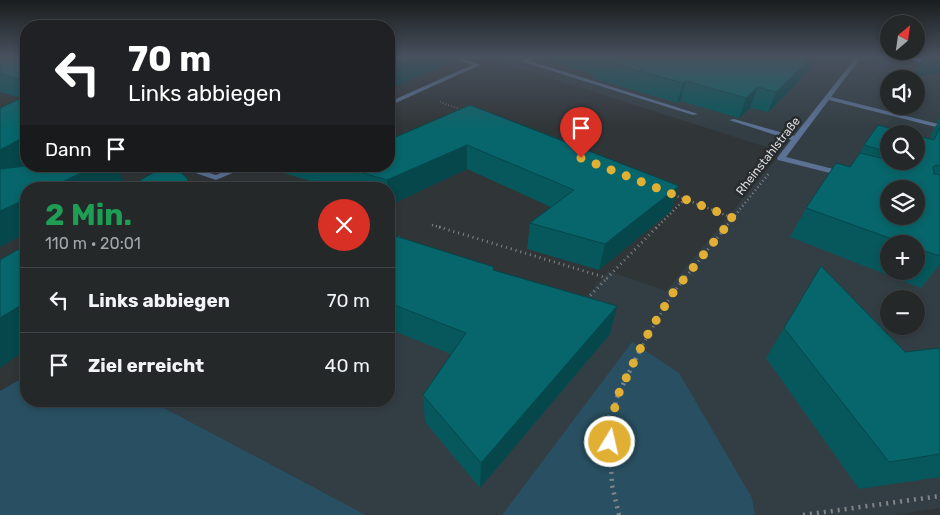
<!DOCTYPE html>
<html lang="de">
<head>
<meta charset="utf-8">
<style>
	:root { --surface:#242829; --page:#2c3031; --text:#f1f3f6; --muted:#a3a6a8; --line:#414446 }
	body { margin:0; font-family:Rubik,sans-serif; background:var(--page); color:var(--text); height:100vh; display:flex; flex-direction:column; font-size:19px; white-space:nowrap }
	* { box-sizing:border-box; margin:0 }
	p { font-size:16px; color:var(--muted) }
	.icon { flex:none; width:28px; height:28px; fill:none; stroke:currentColor; stroke-width:2; stroke-linecap:round; stroke-linejoin:round }
	.map { position:relative; flex:1; overflow:hidden }
	.details { position:absolute; left:20px; top:182px; width:375px; height:225px; display:flex; flex-direction:column; background:var(--surface); border-radius:20px; box-shadow:0 2px 8px #0003,0 0 0 1px var(--line) }
	.details>* { flex:none }
	.guide { position:absolute; left:20px; top:20px; width:375px; height:152px; border-radius:20px; box-shadow:0 2px 8px #0003,0 0 0 1px var(--line); background:#202124; color:#fff; overflow:hidden }
	.needle { width:32px; rotate:29deg }
	.buttons { position:absolute; left:880px; top:15px; display:grid; gap:10px }
	.buttons a { display:grid; place-items:center; width:45px; height:45px; border-radius:50%; background:var(--surface); box-shadow:0 2px 8px #0003,0 0 0 1px var(--line); font-size:25px }
	.pin { position:absolute; display:grid; place-items:center; width:42px; height:42px; color:#fff; margin:-51px -21px; border-radius:50% 50% 50% 0; rotate:-45deg; box-shadow:0 0 5px #0007 }
	.pin .icon { rotate:45deg }
	.me { position:absolute; width:55px; margin:-28px; rotate:9deg; stroke-linejoin:round; filter:drop-shadow(0 0 4px #0008) }
	.turn { display:flex; align-items:center; gap:18px; height:105px; padding:0 25px; font-size:22px }
	.turn .icon { width:65px; height:65px; stroke-width:2.5 }
	.turn b { display:block; font-size:35px; line-height:42px }
	.then { display:flex; align-items:center; height:48px; padding:0 25px; background:#0003; gap:10px; font-size:19px }
	.round { display:grid; place-items:center; flex:none; width:52px; height:52px; border-radius:26px; background:var(--page) }
	.overview { display:flex; align-items:center; justify-content:space-between; height:85px; padding:0 25px }
	h1 { font-size:30px; font-weight:700; line-height:38px; color:#1e9e55 }
	ul { padding:0; list-style:none }
	li { display:flex; align-items:center; gap:15px; height:65px; padding:0 25px; border-top:1px solid var(--line) }
	li div { flex:1 }
	li b { display:block; font-size:19px }
	li em { font-style:normal }
	.map>svg:first-child { display:block }
	.built { fill:#333e44; fill-rule:evenodd }
	.green { fill:#295062 }
	.lines { fill:none; stroke-linecap:round; stroke-linejoin:round }
	.path-far3 { stroke:#818587; stroke-width:2; stroke-dasharray:0.5 2.5; stroke-linecap:butt }
	.path-far2 { stroke:#818587; stroke-width:2.5; stroke-dasharray:1 3; stroke-linecap:butt }
	.path-far1 { stroke:#818587; stroke-width:3; stroke-dasharray:1 4; stroke-linecap:butt }
	.path { stroke:#818587; stroke-width:4.5; stroke-dasharray:2 5; stroke-linecap:butt }
	.lane { fill:#5b7295; fill-rule:evenodd }
	.street { fill:#5b7295; fill-rule:evenodd }
	.primary { fill:#80aef7; fill-rule:evenodd }
	.wall { fill:#06585c; fill-rule:evenodd }
	.shaded-wall { fill:#05474b }
	.building { fill:#07666b; stroke:#05474b; fill-rule:evenodd }
	.route { stroke:#e1af34; stroke-width:9; stroke-dasharray:0 16.2 }
	.labels { text-anchor:middle; stroke-width:5; stroke-linejoin:round; paint-order:stroke }
	.street-label { font-size:12px; fill:#dbdddf; stroke:#272b2d }
</style>
</head>
<body>
<div class="map">
<svg width="940" height="515" viewBox="0 0 940 515">
	<rect width="100%" height="100%" fill="#303537"/>
	<path class="built" d="M484,57H867L940,72V508L894,515H755L752,498L632,342L502,515H366L151,401H389V253L584,300L608,271L666,291L782,152ZM889,79H916V106H889ZM889,134H916V161H889ZM889,189H916V216H889ZM889,244H916V271H889ZM889,299H916V326H889Z"/>
	<g class="green">
		<polygon points="632,342 679,373 752,498 755,515 502,515"/>
		<polygon points="26,376 26,401 151,401 366,515 0,515 0,391"/>
	</g>
	<g class="lines">
		<polyline class="path-far3" points="440,102 462,110"/>
		<g class="path-far2">
			<polyline points="674,195 733,218"/>
			<polyline points="432,225 443,228"/>
			<polyline points="656,228 685,199"/>
			<polyline points="725,228 770,172"/>
		</g>
		<g class="path-far1">
			<polyline points="439,227 607,278 657,227"/>
			<polyline points="389,234 402,239"/>
			<polyline points="587,299 607,278"/>
			<polyline points="638,353 672,294 726,227"/>
		</g>
		<g class="path">
			<polyline points="619,515 612,485 610,442 616,399 639,352"/>
			<polyline points="803,515 940,496"/>
		</g>
		<g class="lane">
			<polygon points="529,57 537,57 530,61 698,114 693,115 523,62 523,60"/>
			<polygon points="856,57 862,57 842,82 838,82 838,80"/>
			<polygon points="827,96 938,124 940,125 936,127 825,99 825,97"/>
			<polygon points="175,166 188,166 216,175 237,166 249,166 216,180"/>
		</g>
		<g class="street">
			<polygon points="450,57 459,57 480,65 389,106 389,102 472,65"/>
			<polygon points="838,80 843,81 786,157 845,172 845,176 842,176 778,160 777,158 791,140 729,120 734,119 794,136"/>
		</g>
		<polygon class="primary" points="900,57 913,57 940,63 940,67"/>
	</g>
	<g class="wall">
		<polygon points="0,57 26,57 26,166 123,179 124,183 26,189 26,233 0,247 22,98 0,92"/>
		<polygon points="538,57 816,57 811,69 768,112 750,108 739,118 680,101 677,103 592,78 593,74 538,58"/>
		<polygon points="470,105 679,186 671,211 599,270 527,249 530,223 551,207 467,169 390,205 389,204 389,189 336,189 261,166 389,166"/>
		<path d="M940,116V264L921,288L790,237L806,208L850,167L860,153L864,145L889,134V161H916L930,139L934,128L938,123L937,122ZM889,244H916V271H889Z"/>
		<polygon points="389,234 494,270 610,334 480,488 425,422 423,395 451,354 389,329"/>
		<polygon points="821,266 905,352 940,348 940,477 859,489 766,358"/>
	</g>
	<g class="shaded-wall">
		<polygon points="414,57 455,57 455,61 389,89 389,67"/>
		<polygon points="812,57 816,57 811,69 768,112 776,92"/>
		<polygon points="923,57 940,57 940,73 911,78"/>
		<polygon points="686,81 680,101 677,103 683,83"/>
		<polygon points="758,87 750,108 739,118 746,98"/>
		<polygon points="26,136 26,166 0,183 0,150"/>
		<polygon points="467,145 467,169 390,205 387,180"/>
		<polygon points="95,166 117,166 124,183 112,189 48,189"/>
		<polygon points="679,186 671,211 599,270 605,244"/>
		<polygon points="26,199 26,233 0,247 0,211"/>
		<polygon points="26,302 26,350 0,368 0,318"/>
		<polygon points="617,306 610,334 480,488 481,463"/>
	</g>
	<g class="building">
		<polygon points="0,57 26,57 26,81 0,74"/>
		<polygon points="389,57 414,57 389,67"/>
		<polygon points="598,57 812,57 776,92 758,87 746,98 686,81 683,83 595,59"/>
		<polygon points="26,96 26,136 0,150 0,108"/>
		<polygon points="470,105 679,186 605,244 530,223 574,190 467,145 387,180 339,166 389,166 389,140"/>
		<polygon points="878,125 910,134 889,134 889,152 864,145"/>
		<path d="M940,127V166L936,165L933,167L934,174L940,175V256L916,248V244H906L806,208L836,163L850,167L860,153L889,160V161H893L906,165L912,162V161H916V135L934,140ZM889,189H916V216H889Z"/>
		<polygon points="26,166 95,166 48,189 26,189 26,199 0,211 0,169"/>
		<polygon points="165,166 173,166 187,178 190,189 125,189"/>
		<polygon points="389,234 494,267 493,270 617,306 481,463 423,395 466,333 389,303"/>
		<polygon points="26,245 26,302 0,318 0,260"/>
		<polygon points="821,266 905,352 940,348 940,454 889,462 784,328"/>
	</g>
	<linearGradient id="sky" x2="0" y2="1"><stop stop-color="#1a1d1e"/><stop offset="0.44" stop-color="#48515e"/><stop offset="1" stop-color="#48515e" stop-opacity="0"/></linearGradient>
	<rect width="940" height="129" fill="url(#sky)"/>
	<g class="lines">
		<polyline class="route" points="581,158 733,218 672,294 645,339 616,399 610,442"/>
	</g>
	<g class="labels">
		<g class="street-label">
			<text transform="translate(768 156) rotate(-52)" y="4">Rheinstahlstraße</text>
		</g>
	</g>
</svg>
<div class="buttons">
<a><svg class="needle" viewBox="-14 -14 28 28"><path d="M0-13l5 13h-10z" fill="#e53935"/><path d="M0 13l5-13h-10z" fill="#a3a6a8"/></svg></a>
<a><svg class="icon" aria-label="sound" viewBox="0 0 24 24"><path d="M4 9h4l5-4v14l-5-4H4zM17 9q2 3 0 6"/></svg></a>
<a><svg class="icon" aria-label="search" viewBox="0 0 24 24"><circle cx="10" cy="10" r="6"/><path d="M15 15l6 6"/></svg></a>
<a><svg class="icon" aria-label="layers" viewBox="0 0 24 24"><path d="M12 4l9 5-9 5-9-5zM3 14l9 5 9-5"/></svg></a>
<a>+</a>
<a>−</a>
</div>
<div class="pin" style="left:581px;top:158px;background:#d93025"><svg class="icon" aria-label="arrive" viewBox="0 0 24 24"><path d="M6 21V4h12l-3 4 3 4H6"/></svg></div>
<svg class="me" style="left:610px;top:442px" viewBox="-20 -20 40 40"><circle r="17" fill="#e1af34" stroke="#fff" stroke-width="3"/><path d="M0-11L8 9 0 5-8 9z" fill="#fff"/></svg>
<div class="guide">
<div class="turn"><svg class="icon" aria-label="left" viewBox="0 0 24 24"><path d="M17 20v-9H6M10 6l-5 5 5 5"/></svg><div><b>70 m</b>Links abbiegen</div></div>
<div class="then">Dann<svg class="icon" aria-label="arrive" viewBox="0 0 24 24"><path d="M6 21V4h12l-3 4 3 4H6"/></svg></div>
</div>
<section class="details">
<div class="overview"><div><h1>2 Min.</h1><p>110 m · 20:01</p></div><a class="round" style="background:#d93025;color:#fff"><svg class="icon" aria-label="close" viewBox="0 0 24 24"><path d="M6 6l12 12M18 6L6 18"/></svg></a></div>
<ul>
<li><svg class="icon" aria-label="left" viewBox="0 0 24 24"><path d="M17 20v-9H6M10 6l-5 5 5 5"/></svg><div><b>Links abbiegen</b></div><em>70 m</em></li>
<li><svg class="icon" aria-label="arrive" viewBox="0 0 24 24"><path d="M6 21V4h12l-3 4 3 4H6"/></svg><div><b>Ziel erreicht</b></div><em>40 m</em></li>
</ul>
</section>
</div>
</body>
</html>
